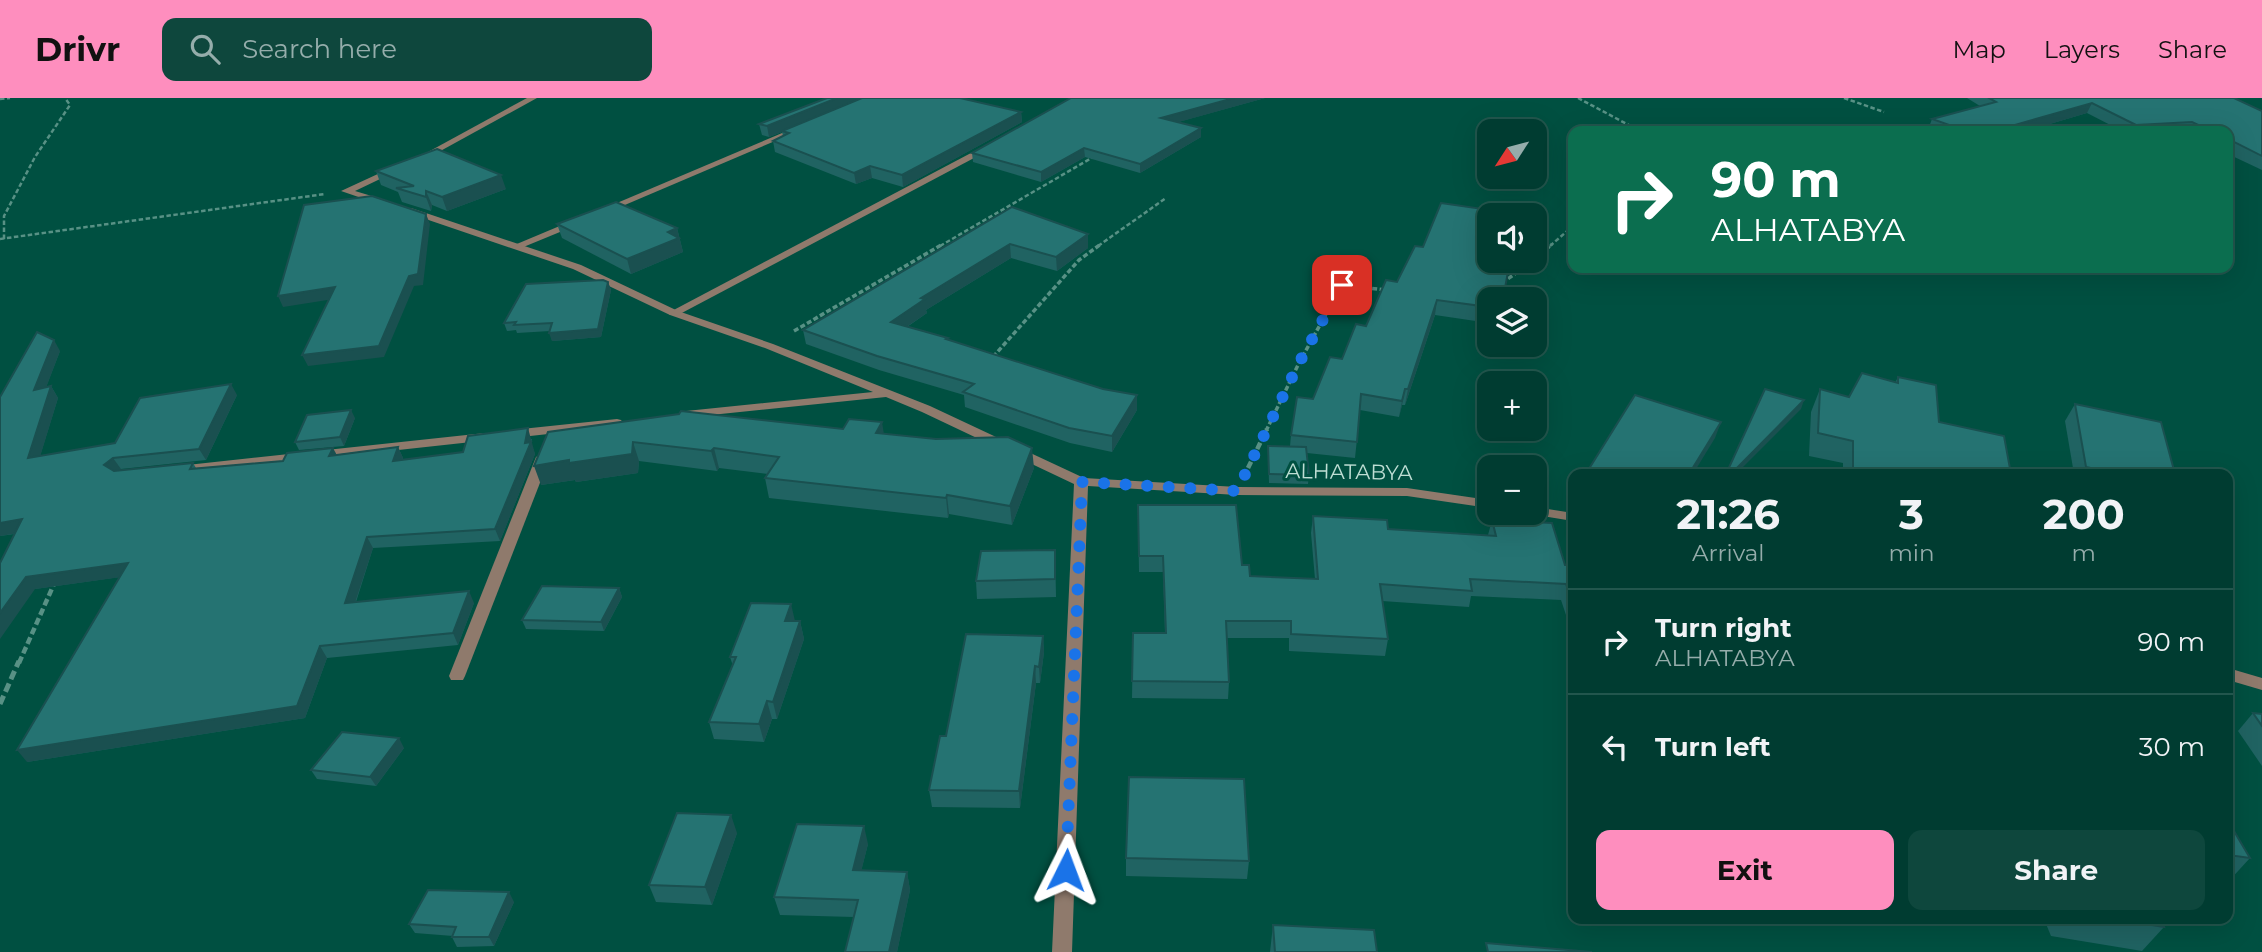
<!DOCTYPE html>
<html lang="en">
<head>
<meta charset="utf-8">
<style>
	:root { --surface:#003c31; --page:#0e473d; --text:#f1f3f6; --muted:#95adab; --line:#22564d; --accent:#fe8ebe }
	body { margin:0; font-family:Montserrat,sans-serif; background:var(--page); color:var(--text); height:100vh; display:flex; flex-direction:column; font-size:26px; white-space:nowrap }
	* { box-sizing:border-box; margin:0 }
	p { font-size:23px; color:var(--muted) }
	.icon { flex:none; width:38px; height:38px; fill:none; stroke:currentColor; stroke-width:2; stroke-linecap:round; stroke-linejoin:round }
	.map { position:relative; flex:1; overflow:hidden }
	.details { position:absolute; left:1568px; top:371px; width:665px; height:455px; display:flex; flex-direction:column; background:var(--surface); border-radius:14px; box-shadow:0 7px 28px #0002,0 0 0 2px var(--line) }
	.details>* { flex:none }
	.top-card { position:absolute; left:1568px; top:28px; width:665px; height:147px; border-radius:14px; box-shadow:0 7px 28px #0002,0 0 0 2px var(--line); background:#0b6e4f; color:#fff; overflow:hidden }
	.needle { width:46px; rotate:234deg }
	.tools { position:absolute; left:1477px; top:21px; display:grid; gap:14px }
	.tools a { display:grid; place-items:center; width:70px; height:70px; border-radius:14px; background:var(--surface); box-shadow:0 7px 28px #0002,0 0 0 2px var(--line); font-size:35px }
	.pin { position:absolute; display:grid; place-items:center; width:60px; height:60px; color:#fff; margin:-30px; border-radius:14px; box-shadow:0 4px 10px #0006 }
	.me { position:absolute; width:77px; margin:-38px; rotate:3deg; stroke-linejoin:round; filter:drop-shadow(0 0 5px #0008) }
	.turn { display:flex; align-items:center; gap:24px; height:147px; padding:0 28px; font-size:32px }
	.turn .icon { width:91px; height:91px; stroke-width:2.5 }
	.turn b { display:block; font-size:49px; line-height:60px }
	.eta { display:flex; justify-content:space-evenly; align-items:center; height:119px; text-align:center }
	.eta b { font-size:42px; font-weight:700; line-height:49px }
	.primary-button { display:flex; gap:14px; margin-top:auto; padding:14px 28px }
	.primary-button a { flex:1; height:80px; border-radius:14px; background:var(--accent); color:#111; font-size:28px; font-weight:700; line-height:80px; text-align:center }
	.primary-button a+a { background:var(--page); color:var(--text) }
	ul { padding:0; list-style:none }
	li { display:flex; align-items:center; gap:21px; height:105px; padding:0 28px; border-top:2px solid var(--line) }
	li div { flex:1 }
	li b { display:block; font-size:26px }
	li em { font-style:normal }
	header { display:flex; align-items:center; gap:42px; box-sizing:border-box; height:98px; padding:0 35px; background:var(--accent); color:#111 }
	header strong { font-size:33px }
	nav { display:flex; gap:38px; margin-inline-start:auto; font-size:24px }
	.search { width:490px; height:63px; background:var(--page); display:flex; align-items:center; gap:18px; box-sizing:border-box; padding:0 24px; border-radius:14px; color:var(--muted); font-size:26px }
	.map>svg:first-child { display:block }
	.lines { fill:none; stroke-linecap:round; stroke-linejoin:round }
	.path-far3 { stroke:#589185; stroke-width:2.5; stroke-dasharray:4.5 2.5; stroke-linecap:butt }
	.path-far2 { stroke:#589185; stroke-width:3.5; stroke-dasharray:5 2.5; stroke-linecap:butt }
	.path-far1 { stroke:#589185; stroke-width:4.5; stroke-dasharray:7 3.5; stroke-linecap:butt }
	.path { stroke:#589185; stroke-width:5; stroke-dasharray:9 4.5; stroke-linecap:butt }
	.service { fill:#8f7a6c; fill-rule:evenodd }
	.minor { fill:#8f7a6c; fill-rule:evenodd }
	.wall { fill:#206362 }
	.shaded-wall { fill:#1a5050 }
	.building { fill:#257372; stroke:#1a5050; stroke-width:2 }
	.route { stroke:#1a73e8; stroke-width:12; stroke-dasharray:0 21.6 }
	.labels { text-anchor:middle; stroke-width:6; stroke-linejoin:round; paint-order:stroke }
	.street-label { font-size:21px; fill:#beded4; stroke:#005041 }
</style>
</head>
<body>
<header>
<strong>Drivr</strong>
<div class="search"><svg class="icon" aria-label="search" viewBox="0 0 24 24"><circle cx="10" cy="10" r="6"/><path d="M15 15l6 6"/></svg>Search here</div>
<nav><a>Map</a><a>Layers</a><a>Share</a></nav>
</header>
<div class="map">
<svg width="2262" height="854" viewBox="0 0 2262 854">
	<rect width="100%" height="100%" fill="#005041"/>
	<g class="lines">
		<g class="path-far3">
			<polyline points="1578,0 1640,33"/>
			<polyline points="1844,0 1884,14"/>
			<polyline points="0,1 10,0"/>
			<polyline points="0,141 325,96"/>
			<polyline points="4,141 4,118 35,59 70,7 65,0"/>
			<polyline points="940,148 1095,58"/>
			<polyline points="1098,148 1166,100"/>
			<polyline points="1550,148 1573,128"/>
		</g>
		<g class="path-far2">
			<polyline points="1535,162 1552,146"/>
			<polyline points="1502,185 1533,163"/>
			<polyline points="794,233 943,146"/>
			<polyline points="993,259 1079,162 1101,146"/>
			<polyline points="1266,333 1299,265 1342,187 1386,192"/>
		</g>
		<g class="path-far1">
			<polyline points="1248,370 1267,331"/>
			<polyline points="19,565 54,486"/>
		</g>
		<polyline class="path" points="0,606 19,563"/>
		<g class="service">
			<polygon points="794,30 801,32 606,115 598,113"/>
			<polygon points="988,46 992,49 991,51 678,217 670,217 668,215"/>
			<polygon points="574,122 579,125 577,127 521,150 512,148"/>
			<polygon points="543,355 550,359 465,578 463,582 451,582 449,578 536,359"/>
		</g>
		<g class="minor">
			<polygon points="527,0 537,0 424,62 417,60"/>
			<polygon points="393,69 401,71 355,93 385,102 385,106 379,106 341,93"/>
			<polygon points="405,110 411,110 581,167 678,213 773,246 930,308 1084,380 1237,389 1407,390 1489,402 1489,410 1407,398 1237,397 1088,388 1072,854 1052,854 1074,386 922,314 886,299 682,320 680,317 686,313 873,294 765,250 670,217 573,171 405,114"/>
			<polygon points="617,321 621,322 623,325 621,328 512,340 506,336 512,332"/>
			<polygon points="485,335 491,339 490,342 178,376 171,372 178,368"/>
			<polygon points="1535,409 1573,415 1573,423 1530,416 1535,415"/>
			<polygon points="2228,570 2262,580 2262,592 2228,582"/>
		</g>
	</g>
	<g class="wall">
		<polygon points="1071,0 1265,0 1178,24 1201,39 1140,75 1085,59 1041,84 973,64 972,55"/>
		<polygon points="1967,0 2234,0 2262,13 2262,72 2228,56 2228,33 2122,33 2087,15 2026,33 1932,33 1928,32 1932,21 1980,8"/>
		<polygon points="1021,14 1022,24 903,89 872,80 856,86 775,54 773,43 783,38 782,34 769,39 762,37 759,26"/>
		<polygon points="376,73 506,91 447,113 432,107 431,113 402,104 398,94 381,87"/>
		<polygon points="1012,109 1088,136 1088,150 1057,173 1011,160 926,212 927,215 907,229 948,242 1137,312 1112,354 1070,345 965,309 964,297 879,272 806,246 803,232"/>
		<polygon points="1481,119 1489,201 1489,225 1435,217 1405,307 1402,307 1399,319 1360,312 1355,360 1307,355 1309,377 1308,386 1269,385 1268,348 1290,348 1291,337 1313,301 1423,149"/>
		<polygon points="557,126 677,130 683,154 631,176 562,140"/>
		<polygon points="608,184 611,192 601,239 552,243 550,233 517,235 516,232 507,233 504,225"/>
		<polygon points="60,253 46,289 51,288 58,300 40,358 115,345 237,297 206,362 121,371 119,372 193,365 196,370 283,363 398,349 403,360 403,362 463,354 532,341 531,345 535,356 500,443 373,450 356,504 474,505 458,547 327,560 305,620 27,664 120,479 35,491 15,436 0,438 0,299"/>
		<polygon points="1898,279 1939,324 2011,376 1843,376 1843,365 1809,358 1811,314 1820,291 1849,299 1895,285"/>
		<polygon points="2075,306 2175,376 2074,376 2065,323"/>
		<polygon points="355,320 344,348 299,352 295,344"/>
		<polygon points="548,334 884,336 1034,370 1012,427 949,416 948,420 769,400 765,380 768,376 719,370 717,373 639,363 638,375 576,384 575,382 541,387"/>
		<polygon points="1138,407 1242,467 1250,478 1315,481 1311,435 1313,418 1388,431 1488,437 1492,422 1565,467 1573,467 1573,538 1561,502 1471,498 1469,509 1382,503 1388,541 1385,558 1289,553 1289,540 1226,540 1229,584 1228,601 1132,600 1133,535 1165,535 1163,474 1139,474"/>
		<polygon points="1055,452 1056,499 977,501 976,483"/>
		<polygon points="619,490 622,499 604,533 526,531 522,522"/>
		<polygon points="795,523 800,523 804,541 777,621 772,621 764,644 714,641 709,624 733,568 730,559"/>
		<polygon points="1043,538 1044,554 1040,585 1036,585 1020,710 932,709 929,692 946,638"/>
		<polygon points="1573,567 1573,588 1570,578"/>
		<polygon points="2253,615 2262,616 2262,668 2238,633"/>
		<polygon points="404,650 376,688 317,681 311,672"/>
		<polygon points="2228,723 2250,760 2228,784"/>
		<polygon points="737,735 712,807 656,804 649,787"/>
		<polygon points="868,746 861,773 907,774 910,792 897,854 845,854 854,819 780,817 774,799"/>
		<polygon points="1126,760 1249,763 1247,781 1126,778"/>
		<polygon points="514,804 494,848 457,849 452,839 453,838 415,835 409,826"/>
		<polygon points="2044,821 2160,821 2164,829 2142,853 2051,838"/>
		<polygon points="1273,827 1377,854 1270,854"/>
	</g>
	<g class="shaded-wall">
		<polygon points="837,0 864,0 782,33 782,34 769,39 767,28"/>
		<polygon points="1234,0 1265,0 1161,29 1161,20"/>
		<polygon points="2092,5 2087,15 2026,33 1994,33"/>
		<polygon points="1021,14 1022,24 903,89 902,77"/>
		<polygon points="1201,30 1201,39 1140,75 1140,66"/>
		<polygon points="1084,50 1085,59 1041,84 1041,74"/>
		<polygon points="870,68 872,80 856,86 854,75"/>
		<polygon points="501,77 506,91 447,113 442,99"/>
		<polygon points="426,93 432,107 431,113 426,99"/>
		<polygon points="426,116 430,126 423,187 414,188 384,259 308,268 302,257"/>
		<polygon points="677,130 683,154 631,176 627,161 668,134"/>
		<polygon points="1088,136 1088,150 1057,173 1056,159"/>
		<polygon points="1010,146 1011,160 926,212 927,215 893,238 891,224 921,200"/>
		<polygon points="608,184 611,192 601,239 552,243 549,235"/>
		<polygon points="335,189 340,200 283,209 278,198"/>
		<polygon points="1437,202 1435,217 1405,307 1408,291"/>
		<polygon points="54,242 60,253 41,303 34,292"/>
		<polygon points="231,286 237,297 206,362 199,351"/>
		<polygon points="51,288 58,300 36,372 28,360"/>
		<polygon points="1405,291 1402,307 1399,319 1402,303"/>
		<polygon points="1137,297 1137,312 1112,354 1112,338"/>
		<polygon points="1804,302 1801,311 1736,376 1731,376"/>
		<polygon points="351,312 355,320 344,348 340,339"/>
		<polygon points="882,324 885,343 876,335"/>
		<polygon points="1721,324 1715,340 1693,376 1689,376"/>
		<polygon points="528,330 535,356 500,443 495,431 525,345"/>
		<polygon points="633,344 639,363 638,375 576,384 575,382 541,387 534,368"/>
		<polygon points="398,349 403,360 398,374 393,363"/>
		<polygon points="333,350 339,361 329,358"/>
		<polygon points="714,350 719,370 717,373 711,353"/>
		<polygon points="1032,350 1034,370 1012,427 1010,408"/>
		<polygon points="113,360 121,371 112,379 104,367"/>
		<polygon points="947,397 949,416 948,420 946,400"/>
		<polygon points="22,421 31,433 0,438 0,425"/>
		<polygon points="367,439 373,450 351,517 345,505"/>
		<polygon points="128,465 136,477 35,491 0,541 0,515 26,479"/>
		<polygon points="619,490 622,499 604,533 601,524"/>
		<polygon points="469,493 474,505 458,547 453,535"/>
		<polygon points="791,506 795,523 785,523"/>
		<polygon points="800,523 804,541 777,621 773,604"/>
		<polygon points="1043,538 1044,554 1040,585 1039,569"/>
		<polygon points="320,548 327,560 305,620 27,664 17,652"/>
		<polygon points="1035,568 1036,585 1020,710 1019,693"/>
		<polygon points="767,603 772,621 764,644 759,626"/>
		<polygon points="399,640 404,650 376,688 370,679"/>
		<polygon points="731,717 737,735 712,807 705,789"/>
		<polygon points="864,728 868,746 857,790 853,772"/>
		<polygon points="907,774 910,792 897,854 889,854"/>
		<polygon points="509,794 514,804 494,848 489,839"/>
	</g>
	<g class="building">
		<polygon points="827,0 837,0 767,28 759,26"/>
		<polygon points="862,0 960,0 1021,14 902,77 870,68 854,75 773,43 789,35 782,33"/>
		<polygon points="1071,0 1234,0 1161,20 1201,30 1140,66 1084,50 1041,74 972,55"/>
		<polygon points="1989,0 2234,0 2262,13 2262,58 2228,41 2228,33 2211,33 2192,24 2136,27 2092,5 1994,33 1966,33 1932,21 1996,4"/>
		<polygon points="437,51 501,77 442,99 426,93 426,99 396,90 414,88 376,73"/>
		<polygon points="372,98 426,116 418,176 409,178 379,248 302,257 335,189 278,198 304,107"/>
		<polygon points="616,104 677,130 668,134 679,140 627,161 557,126"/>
		<polygon points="1441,105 1483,111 1480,119 1489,121 1489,163 1510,163 1503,201 1489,201 1489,209 1437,202 1408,291 1405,291 1402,303 1361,296 1357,344 1291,337 1297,299 1313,301 1330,259 1342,261 1356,226 1366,228 1386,182 1397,184 1415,148 1423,149"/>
		<polygon points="1012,109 1088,136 1056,159 1010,146 921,200 925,201 891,224 948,240 946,241 1103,291 1137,297 1112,338 1069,330 963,294 974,286 877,258 803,232"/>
		<polygon points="603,182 608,184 598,231 549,235 552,225 514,227 516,224 504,225 526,186"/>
		<polygon points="37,234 54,242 34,292 51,288 28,360 115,345 140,300 231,286 199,351 113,360 104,367 114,373 193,365 190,371 283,363 287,355 333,350 329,358 398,349 393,363 463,354 468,338 528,330 525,345 531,344 495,431 367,439 345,505 469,493 453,535 320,548 297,608 17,652 128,465 26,479 0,515 0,465 22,421 0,425 0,299"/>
		<polygon points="1862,275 1898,285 1898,279 1936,287 1939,324 2004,338 2011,376 1853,376 1853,343 1818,335 1820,291 1849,299"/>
		<polygon points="1765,291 1804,302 1731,376 1726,376"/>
		<polygon points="1635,297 1721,324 1689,376 1593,376 1587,374"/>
		<polygon points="2075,306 2161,324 2175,376 2119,376 2086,369"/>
		<polygon points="351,312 340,339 295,344 307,317"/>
		<polygon points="681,313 843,331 849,321 882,324 876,335 936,341 1008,339 1032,350 1010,408 947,397 946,400 765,380 779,359 714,350 711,353 633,344 632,356 569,365 569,362 534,368 548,334 679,316"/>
		<polygon points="1268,348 1306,349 1309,377 1269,376"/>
		<polygon points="1138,407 1236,407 1242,467 1249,467 1250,478 1318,481 1313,418 1387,422 1388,431 1496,438 1492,422 1552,425 1565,467 1573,467 1573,506 1566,486 1470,481 1472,493 1380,486 1388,541 1291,536 1291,523 1226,523 1229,584 1132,583 1133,535 1166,535 1163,458 1139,458"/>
		<polygon points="1055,452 1055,481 976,483 981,453"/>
		<polygon points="542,488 619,490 601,524 522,522"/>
		<polygon points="751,505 791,506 785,523 800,523 773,604 767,603 759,626 709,624 736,559 730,559"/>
		<polygon points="966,536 1043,538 1039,569 1035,568 1019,693 929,692 940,638 946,638"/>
		<polygon points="2253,615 2262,616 2262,628"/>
		<polygon points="342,634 399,640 370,679 311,672"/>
		<polygon points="1129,679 1244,681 1249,763 1126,760"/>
		<polygon points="677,715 731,717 705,789 649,787"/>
		<polygon points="2228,723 2250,760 2228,757"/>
		<polygon points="797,726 864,728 853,772 907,774 889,854 845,854 858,802 774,799"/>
		<polygon points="428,792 509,794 489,839 452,839 456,829 409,826"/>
		<polygon points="2114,821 2160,821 2164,829"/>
		<polygon points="1273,827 1374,832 1377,854 1275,854"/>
		<polygon points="1486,845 1592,854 1488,854"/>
	</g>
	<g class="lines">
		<polyline class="route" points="1066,772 1082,384 1237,393 1299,265 1342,187"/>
	</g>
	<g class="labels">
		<g class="street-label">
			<text transform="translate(1349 374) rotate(1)" y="7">ALHATABYA</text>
		</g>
	</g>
</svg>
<div class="tools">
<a><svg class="needle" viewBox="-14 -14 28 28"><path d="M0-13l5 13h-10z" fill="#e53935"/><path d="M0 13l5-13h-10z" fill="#95adab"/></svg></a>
<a><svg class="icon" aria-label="sound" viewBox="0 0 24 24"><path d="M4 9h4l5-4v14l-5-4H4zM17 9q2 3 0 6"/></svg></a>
<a><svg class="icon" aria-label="layers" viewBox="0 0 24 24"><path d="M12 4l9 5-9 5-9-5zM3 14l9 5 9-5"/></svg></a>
<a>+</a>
<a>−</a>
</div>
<div class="pin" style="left:1342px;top:187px;background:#d93025"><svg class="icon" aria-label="arrive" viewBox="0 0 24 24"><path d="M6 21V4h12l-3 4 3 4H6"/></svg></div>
<svg class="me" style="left:1066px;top:772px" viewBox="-20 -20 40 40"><path d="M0-17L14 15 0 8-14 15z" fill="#1a73e8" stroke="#fff" stroke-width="4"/></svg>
<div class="top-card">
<div class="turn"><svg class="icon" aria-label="right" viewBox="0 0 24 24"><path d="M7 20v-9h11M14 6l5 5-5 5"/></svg><div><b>90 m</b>ALHATABYA</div></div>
</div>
<section class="details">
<div class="eta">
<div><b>21:26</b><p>Arrival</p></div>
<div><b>3</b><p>min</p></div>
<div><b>200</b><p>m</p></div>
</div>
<ul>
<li><svg class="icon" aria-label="right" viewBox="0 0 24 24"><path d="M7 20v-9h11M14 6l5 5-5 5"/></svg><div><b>Turn right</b><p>ALHATABYA</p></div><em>90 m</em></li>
<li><svg class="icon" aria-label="left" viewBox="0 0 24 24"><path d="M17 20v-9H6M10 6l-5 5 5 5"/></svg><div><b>Turn left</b></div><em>30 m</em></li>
</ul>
<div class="primary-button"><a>Exit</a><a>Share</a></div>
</section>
</div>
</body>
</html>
